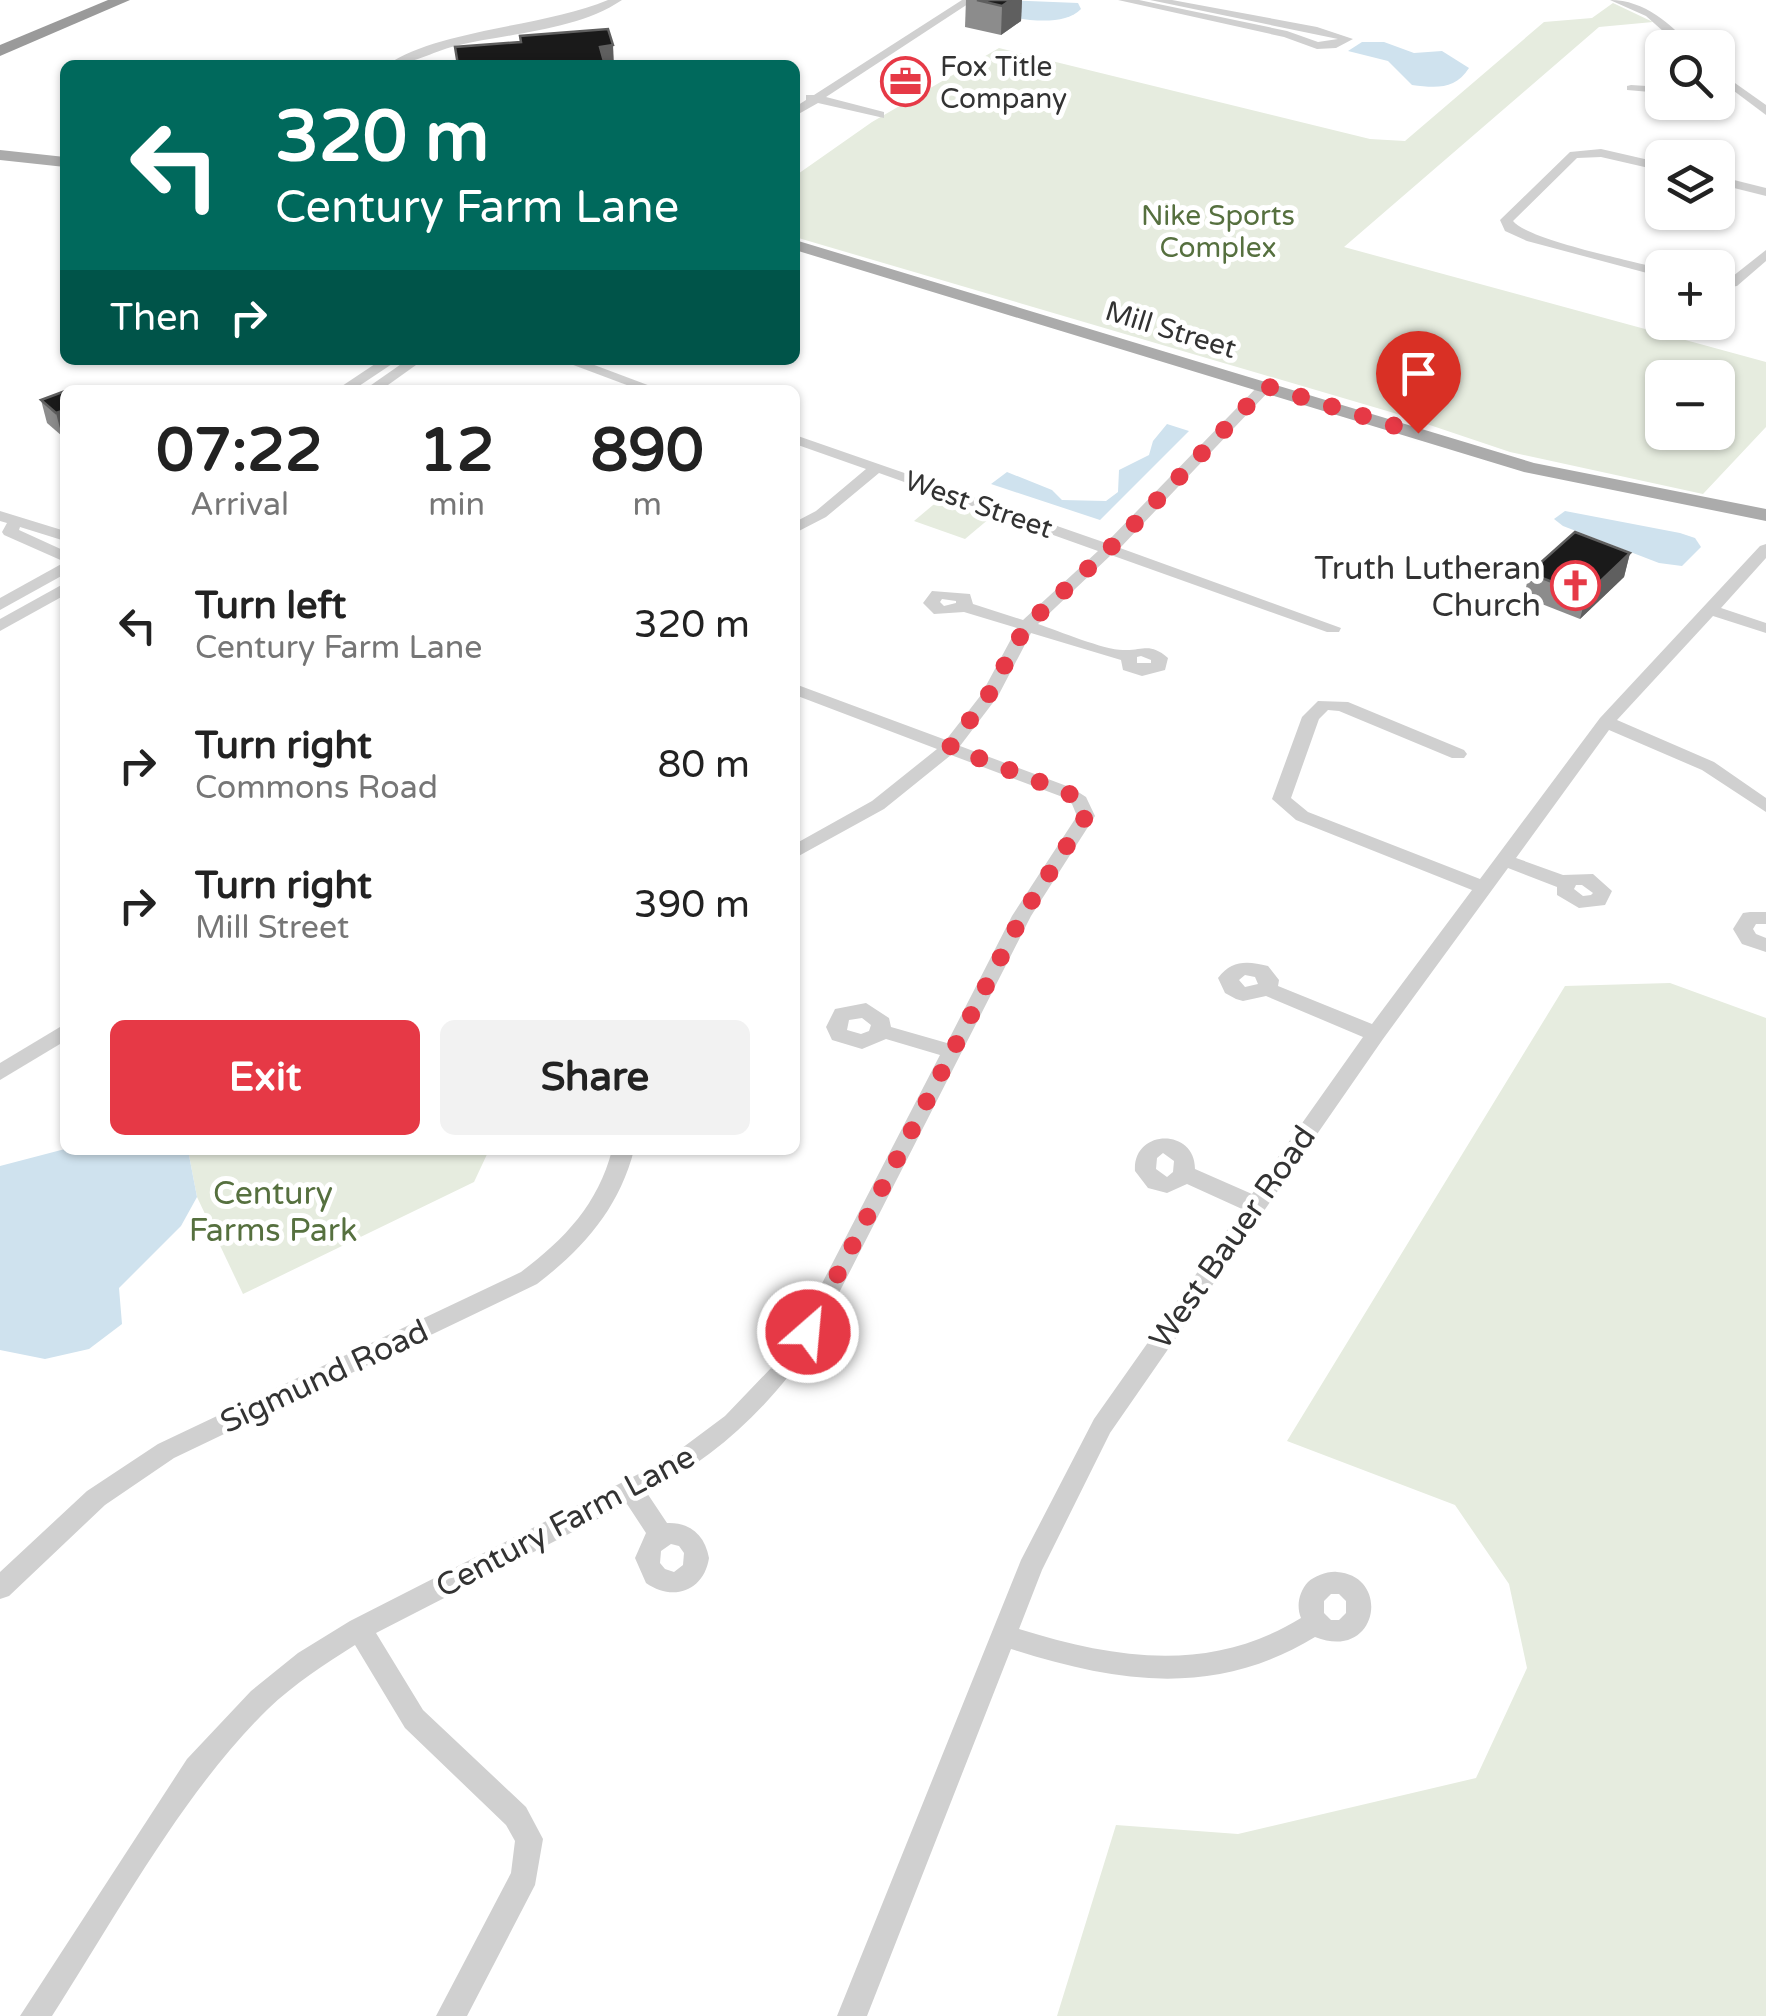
<!DOCTYPE html>
<html lang="en">
<head>
<meta charset="utf-8">
<style>
	:root { --surface:#fff; --page:#f2f2f2; --text:#222; --muted:#767676; --accent:#e63946 }
	body { margin:0; font-family:"Varela Round",sans-serif; background:var(--page); color:var(--text); height:100vh; display:flex; flex-direction:column; font-size:38px; white-space:nowrap }
	* { box-sizing:border-box; margin:0 }
	p { font-size:32px; color:var(--muted) }
	.icon { flex:none; width:55px; height:55px; fill:none; stroke:currentColor; stroke-width:2; stroke-linecap:round; stroke-linejoin:round }
	.map { position:relative; flex:1; overflow:hidden }
	.details { position:absolute; left:60px; top:385px; width:740px; height:770px; display:flex; flex-direction:column; background:var(--surface); border-radius:15px; box-shadow:0 2px 8px #0004 }
	.details>* { flex:none }
	.top-card { position:absolute; left:60px; top:60px; width:740px; height:305px; border-radius:15px; box-shadow:0 2px 8px #0004; background:#00695c; color:#fff; overflow:hidden }
	.tools { position:absolute; left:1645px; top:30px; display:grid; gap:20px }
	.tools a { display:grid; place-items:center; width:90px; height:90px; border-radius:15px; background:var(--surface); box-shadow:0 2px 8px #0004; font-size:50px }
	.pin { position:absolute; display:grid; place-items:center; width:85px; height:85px; color:#fff; margin:-102px -42px; border-radius:50% 50% 50% 0; rotate:-45deg; box-shadow:0 0 10px #0007 }
	.pin .icon { rotate:45deg }
	.me { position:absolute; width:110px; margin:-55px; rotate:27deg; stroke-linejoin:round; filter:drop-shadow(0 0 8px #0008) }
	.turn { display:flex; align-items:center; gap:35px; height:210px; padding:0 50px; font-size:45px }
	.turn .icon { width:130px; height:130px; stroke-width:2.5 }
	.turn b { display:block; font-size:70px; line-height:85px }
	.then { display:flex; align-items:center; height:95px; padding:0 50px; background:#0003; gap:20px; font-size:38px }
	.eta { display:flex; justify-content:space-evenly; align-items:center; height:170px; text-align:center }
	.eta b { font-size:60px; font-weight:700; line-height:70px }
	.primary-button { display:flex; gap:20px; margin-top:auto; padding:20px 50px }
	.primary-button a { flex:1; height:115px; border-radius:15px; background:var(--accent); color:#fff; font-size:40px; font-weight:700; line-height:115px; text-align:center }
	.primary-button a+a { background:var(--page); color:var(--text) }
	ul { padding:0; list-style:none }
	li { display:flex; align-items:center; gap:30px; height:140px; padding:0 50px }
	li div { flex:1 }
	li b { display:block; font-size:38px }
	li em { font-style:normal }
	.map>svg:first-child { display:block }
	.green { fill:#e6ecdf; fill-rule:evenodd }
	.water { fill:#cfe2ee }
	.lines { fill:none; stroke-linecap:round; stroke-linejoin:round }
	.minor { fill:#d0d0d0; fill-rule:evenodd }
	.major { fill:#ababab; fill-rule:evenodd }
	.highway { fill:#9a9a9a; fill-rule:evenodd }
	.wall { fill:#8c8c8c }
	.shaded-wall { fill:#5f5f5f }
	.building { fill:#1a1a1a; stroke:#5f5f5f; stroke-width:2.5 }
	.route { stroke:#e63946; stroke-width:18; stroke-dasharray:0 32.4 }
	.labels { text-anchor:middle; stroke-width:10; stroke-linejoin:round; paint-order:stroke }
	.far-poi-label { font-size:28px; fill:#333; stroke:#fff; text-anchor:start }
	.far-park-label { font-size:28px; fill:#56703f; stroke:#fff }
	.far-street-label { font-size:28px; fill:#333; stroke:#fff }
	.poi-label { font-size:32px; fill:#333; stroke:#fff; text-anchor:end }
	.park-label { font-size:32px; fill:#56703f; stroke:#fff }
	.street-label { font-size:32px; fill:#333; stroke:#fff }
</style>
</head>
<body>
<div class="map">
<svg width="1766" height="2016" viewBox="0 0 1766 2016">
	<rect width="100%" height="100%" fill="#fff"/>
	<g class="green">
		<path d="M1613,3L1653,22L1599,27L1344,247L1766,362V427L1703,494L1510,452L1394,413L795,237V176L872,122L999,48L1370,139L1405,141L1544,22L1592,18ZM1662,378H1718V432H1662Z"/>
		<polygon points="939,500 990,518 965,539 914,521"/>
		<polygon points="1670,983 1766,1018 1766,2016 1057,2016 1116,1825 1238,1834 1476,1778 1527,1668 1509,1584 1455,1505 1287,1441 1565,986"/>
		<polygon points="188,1150 489,1150 474,1182 243,1294 197,1197"/>
	</g>
	<g class="water">
		<path d="M1001,0L1078,3L1081,9C1063,28 1019,19 996,14Z"/>
		<path d="M1362,42H1384L1414,53L1442,51L1469,68C1455,90 1436,88 1412,85L1388,61L1348,51Z"/>
		<polygon points="1167,424 1189,431 1100,520 991,484 1007,472 1052,490 1062,500 1106,501 1118,492 1119,470 1149,455 1153,441"/>
		<polygon points="1565,511 1680,533 1695,538 1701,547 1682,566 1659,563 1563,526 1554,519"/>
		<polygon points="65,1149 188,1150 197,1197 181,1226 119,1288 122,1324 89,1349 45,1359 0,1350 0,1166"/>
	</g>
	<g class="lines">
		<g class="minor">
			<path d="M608,0H622C576,31 509,33 455,46C432,52 411,65 387,65C439,29 544,27 608,0Z"/>
			<polygon points="962,0 974,0 826,97 884,112 884,118 818,103 795,116 795,107 806,100 806,95 814,95"/>
			<polygon points="1118,0 1139,0 1287,31 1318,42 1338,39 1150,0 1172,0 1317,27 1353,39 1336,48 1317,49 1284,37"/>
			<path d="M1610,0C1645,0 1670,24 1694,48H1682L1646,16Z"/>
			<polygon points="1718,71 1766,105 1766,115 1718,79"/>
			<polygon points="1631,85 1662,87 1662,93 1627,90 1627,86"/>
			<path d="M1601,149L1662,163V171L1601,157L1577,158L1513,221C1528,240 1633,261 1662,269V277L1527,241L1505,231L1500,220L1570,152Z"/>
			<polygon points="1718,176 1766,188 1766,196 1718,184"/>
			<polygon points="1766,250 1766,261 1737,286 1718,289 1718,281 1728,280"/>
			<polygon points="381,360 398,360 353,390 336,390"/>
			<polygon points="407,360 423,360 381,390 364,390"/>
			<polygon points="560,360 581,360 661,390 640,390"/>
			<path d="M1266,382L1271,383V389L1120,548L1341,628L1339,632H1327L1111,555L1038,624C1059,631 1104,650 1123,650C1144,651 1149,642 1168,658L1165,670L1142,676L1123,670L1121,660L1031,633L998,696L960,746L1072,788L1086,797L1095,816L1031,916L816,1338C772,1405 718,1456 647,1493L667,1523C690,1522 705,1535 709,1558C704,1591 673,1602 646,1583L635,1558L646,1533L627,1504L376,1633L423,1710L526,1807L543,1839L535,1885L467,2016H436L511,1873L515,1841L506,1825L405,1728L355,1645C325,1664 294,1684 268,1709C183,1792 117,1915 52,2016H20L187,1759L251,1691L298,1653L350,1621L666,1460L725,1416L772,1367L800,1326L940,1055L886,1039L862,1049L832,1040L826,1027L835,1009L866,1003L889,1018L891,1027L947,1043L1012,916L1077,816L1072,804L1060,796L951,755L884,809L795,858V844L872,801L937,749L795,695V684L946,740L981,695L1017,628L964,612L934,614L923,603L932,591L970,594L973,604L1023,620L1098,551L879,473L826,517L795,533V522L816,511L866,469L795,444V435L1106,543L1261,383ZM942,599L956,601V603L944,606L940,602ZM1141,656L1151,660V663H1137V657ZM862,1018L871,1025L869,1031L861,1034L847,1030L849,1020ZM671,1544L679,1546L684,1553L683,1565L674,1572L665,1569L660,1563L661,1551Z"/>
			<polygon points="0,511 65,531 65,541 20,527 19,530 65,551 65,562 4,535 2,532 7,523 0,521"/>
			<path d="M1766,544V558L1721,608L1766,623V633L1713,616L1617,720L1714,762L1766,798V812L1702,770L1609,730L1516,858L1563,875L1593,874L1612,891L1605,905L1579,908L1557,895V887L1508,868L1383,1039L1110,1433L1042,1570L1019,1629C1116,1659 1210,1674 1301,1618C1296,1606 1299,1592 1308,1582C1315,1576 1328,1571 1337,1572C1392,1576 1378,1662 1315,1637C1215,1698 1117,1683 1011,1649L867,2016H837L1021,1560L1094,1419L1242,1209L1187,1184L1167,1193L1148,1188L1135,1171C1132,1129 1195,1127 1195,1169L1252,1194L1363,1037L1266,996L1243,1001L1236,999L1225,993L1218,978C1232,960 1247,961 1268,966L1279,980L1278,986L1372,1024L1472,890L1296,820L1272,799L1302,717L1318,701L1348,702L1464,750L1467,754L1464,758H1452L1339,711L1328,710L1319,719L1291,798L1308,812L1480,879L1600,718L1760,546ZM1576,885H1582L1593,893L1591,895L1583,896L1574,889ZM1245,975L1255,977L1258,984L1245,987L1239,980ZM1163,1153L1174,1161L1173,1172L1167,1177L1156,1169L1157,1158ZM1331,1594H1339L1346,1601V1613L1339,1620H1331L1324,1613V1601Z"/>
			<polygon points="65,562 65,574 0,610 0,598"/>
			<polygon points="65,583 65,595 0,631 0,619"/>
			<polygon points="1750,912 1766,912 1766,924 1756,924 1753,929 1756,934 1766,938 1766,952 1742,944 1733,929 1743,913"/>
			<polygon points="65,1024 65,1041 0,1080 0,1063"/>
			<path d="M612,1150H634C619,1208 584,1248 537,1284L174,1458L105,1505L9,1596L0,1599V1572L87,1491L158,1444L521,1272C565,1239 598,1204 612,1150Z"/>
		</g>
		<g class="major">
			<polygon points="0,150 65,157 65,167 0,160"/>
			<polygon points="795,240 1534,463 1766,509 1766,521 1524,472 795,250"/>
		</g>
		<polygon class="highway" points="108,0 130,0 0,56 0,45"/>
	</g>
	<g class="wall">
		<polygon points="966,0 1022,0 1021,21 1001,35 965,27"/>
		<polygon points="65,391 62,436 47,423 41,400"/>
		<polygon points="1630,553 1624,577 1580,619 1524,597 1529,573"/>
	</g>
	<g class="shaded-wall">
		<polygon points="1011,0 1022,0 1021,21 1001,35 1002,6"/>
		<polygon points="613,45 614,65 601,65 600,47"/>
		<polygon points="65,410 65,435 62,436 56,413"/>
		<polygon points="1630,553 1624,577 1580,619 1586,595"/>
	</g>
	<g class="building">
		<polygon points="977,0 1011,0 1002,6"/>
		<polygon points="608,29 613,45 600,47 605,65 458,65 455,47 521,42 520,36"/>
		<polygon points="65,391 65,410 56,413 41,400"/>
		<polygon points="1575,532 1630,553 1586,595 1529,573"/>
	</g>
	<g class="lines">
		<polyline class="route" points="808,1332 1022,916 1086,816 1080,800 1066,792 950,747 988,696 1026,626 1122,537 1266,386 1418,433"/>
	</g>
	<defs>
		<symbol id="office-ring" viewBox="-11 -11 22 22"><circle r="9.5" fill="#fff" stroke="#e63946" stroke-width="1.5"/><path d="M-6-3h4V-5.5h4V-3h4V5H-6ZM-1-4.5V-3h2v-1.5ZM-6 0V1H6V0Z" fill="#e63946"/></symbol>
		<symbol id="church-ring" viewBox="-11 -11 22 22"><circle r="9.5" fill="#fff" stroke="#e63946" stroke-width="1.5"/><path d="M-1.2-6h2.4v3.5h3.3v2.4h-3.3V6h-2.4V-.1h-3.3v-2.4h3.3Z" fill="#e63946"/></symbol>
	</defs>
	<g fill-rule="evenodd">
		<use href="#office-ring" x="878" y="54" width="55" height="55"/>
		<use href="#church-ring" x="1548" y="558" width="55" height="55"/>
	</g>
	<g class="labels">
		<g class="far-poi-label">
			<text x="940" y="76">Fox Title<tspan x="940" dy="32">Company</tspan></text>
		</g>
		<g class="far-park-label">
			<text x="1218" y="225">Nike Sports<tspan x="1218" dy="32">Complex</tspan></text>
		</g>
		<g class="far-street-label">
			<text transform="translate(1171 329) rotate(17)" y="10">Mill Street</text>
			<text transform="translate(979 504) rotate(19)" y="10">West Street</text>
		</g>
		<g class="poi-label">
			<text x="1541" y="579">Truth Lutheran<tspan x="1541" dy="37">Church</tspan></text>
		</g>
		<g class="park-label">
			<text x="273" y="1204">Century<tspan x="273" dy="37">Farms Park</tspan></text>
		</g>
		<g class="street-label">
			<text transform="translate(1232 1237) rotate(-55)" y="11">West Bauer Road</text>
			<text transform="translate(324 1376) rotate(-25)" y="11">Sigmund Road</text>
			<text transform="translate(565 1521) rotate(-28)" y="11">Century Farm Lane</text>
		</g>
	</g>
</svg>
<div class="tools">
<a><svg class="icon" aria-label="search" viewBox="0 0 24 24"><circle cx="10" cy="10" r="6"/><path d="M15 15l6 6"/></svg></a>
<a><svg class="icon" aria-label="layers" viewBox="0 0 24 24"><path d="M12 4l9 5-9 5-9-5zM3 14l9 5 9-5"/></svg></a>
<a>+</a>
<a>−</a>
</div>
<div class="pin" style="left:1418px;top:433px;background:#d93025"><svg class="icon" aria-label="arrive" viewBox="0 0 24 24"><path d="M6 21V4h12l-3 4 3 4H6"/></svg></div>
<svg class="me" style="left:808px;top:1332px" viewBox="-20 -20 40 40"><circle r="17" fill="#e63946" stroke="#fff" stroke-width="3"/><path d="M0-11L8 9 0 5-8 9z" fill="#fff"/></svg>
<div class="top-card">
<div class="turn"><svg class="icon" aria-label="left" viewBox="0 0 24 24"><path d="M17 20v-9H6M10 6l-5 5 5 5"/></svg><div><b>320 m</b>Century Farm Lane</div></div>
<div class="then">Then<svg class="icon" aria-label="right" viewBox="0 0 24 24"><path d="M7 20v-9h11M14 6l5 5-5 5"/></svg></div>
</div>
<section class="details">
<div class="eta">
<div><b>07:22</b><p>Arrival</p></div>
<div><b>12</b><p>min</p></div>
<div><b>890</b><p>m</p></div>
</div>
<ul>
<li><svg class="icon" aria-label="left" viewBox="0 0 24 24"><path d="M17 20v-9H6M10 6l-5 5 5 5"/></svg><div><b>Turn left</b><p>Century Farm Lane</p></div><em>320 m</em></li>
<li><svg class="icon" aria-label="right" viewBox="0 0 24 24"><path d="M7 20v-9h11M14 6l5 5-5 5"/></svg><div><b>Turn right</b><p>Commons Road</p></div><em>80 m</em></li>
<li><svg class="icon" aria-label="right" viewBox="0 0 24 24"><path d="M7 20v-9h11M14 6l5 5-5 5"/></svg><div><b>Turn right</b><p>Mill Street</p></div><em>390 m</em></li>
</ul>
<div class="primary-button"><a>Exit</a><a>Share</a></div>
</section>
</div>
</body>
</html>
